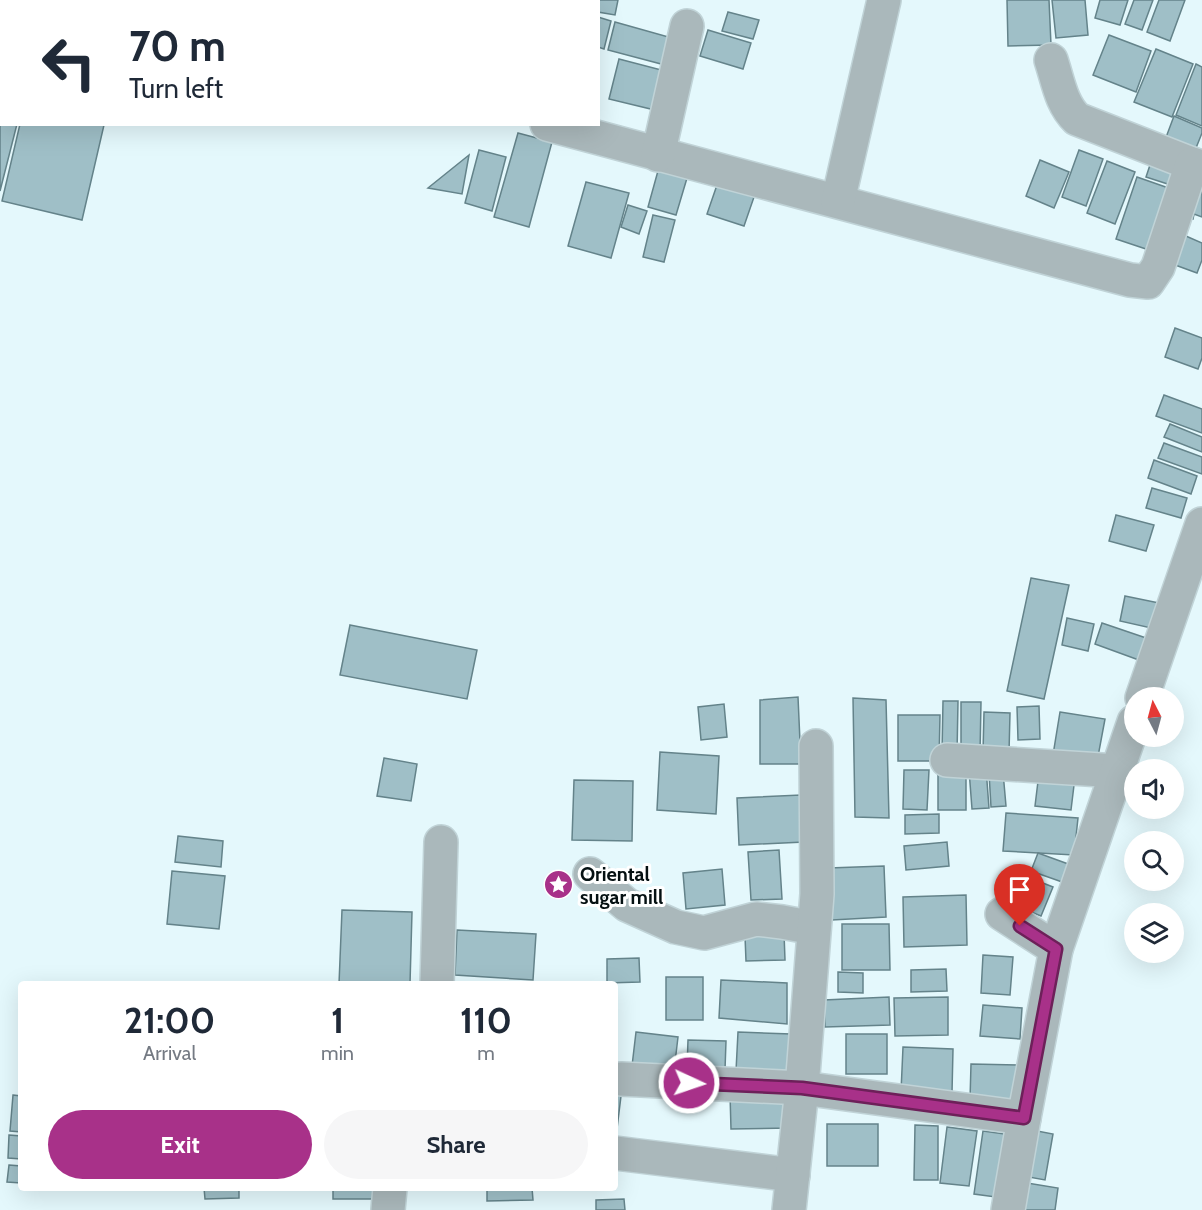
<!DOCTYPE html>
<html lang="en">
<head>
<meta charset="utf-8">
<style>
	:root { --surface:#fff; --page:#f6f6f7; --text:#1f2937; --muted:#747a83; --accent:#a83189 }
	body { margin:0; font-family:Cabin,sans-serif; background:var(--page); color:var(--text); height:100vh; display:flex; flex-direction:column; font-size:22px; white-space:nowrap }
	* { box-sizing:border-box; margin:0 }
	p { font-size:20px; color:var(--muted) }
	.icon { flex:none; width:33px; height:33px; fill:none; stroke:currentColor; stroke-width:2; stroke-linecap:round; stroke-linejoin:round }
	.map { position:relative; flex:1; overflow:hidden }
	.details { position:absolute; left:18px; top:981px; width:600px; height:210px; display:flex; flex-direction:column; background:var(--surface); border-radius:6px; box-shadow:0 6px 24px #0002 }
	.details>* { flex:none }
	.banner { position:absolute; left:0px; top:0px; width:600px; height:126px; box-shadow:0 6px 24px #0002; background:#fff; color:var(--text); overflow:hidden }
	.needle { width:39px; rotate:354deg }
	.controls { position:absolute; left:1124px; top:687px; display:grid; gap:12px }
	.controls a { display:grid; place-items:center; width:60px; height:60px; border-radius:50%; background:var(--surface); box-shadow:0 6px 24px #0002; font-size:30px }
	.pin { position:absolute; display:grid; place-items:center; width:51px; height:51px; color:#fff; margin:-62px -26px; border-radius:50% 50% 50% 0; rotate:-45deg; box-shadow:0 0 6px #0007 }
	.pin .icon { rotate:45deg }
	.me { position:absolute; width:66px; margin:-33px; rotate:93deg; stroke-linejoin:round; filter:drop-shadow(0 0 4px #0008) }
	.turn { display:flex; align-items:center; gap:21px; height:126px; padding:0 30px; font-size:27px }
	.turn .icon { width:78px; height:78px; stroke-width:2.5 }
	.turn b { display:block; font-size:42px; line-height:51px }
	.eta { display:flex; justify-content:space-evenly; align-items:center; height:102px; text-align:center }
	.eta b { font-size:36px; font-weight:800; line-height:42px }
	.action { display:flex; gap:12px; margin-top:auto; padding:12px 30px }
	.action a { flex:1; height:69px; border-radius:36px; background:var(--accent); color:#fff; font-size:24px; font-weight:800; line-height:69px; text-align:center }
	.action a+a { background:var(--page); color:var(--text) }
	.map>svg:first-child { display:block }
	.building { fill:#9fbfc7; stroke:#64838a; stroke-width:1.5 }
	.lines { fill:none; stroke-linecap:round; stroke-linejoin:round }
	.minor-casing { stroke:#c0d3d7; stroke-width:36 }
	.minor { stroke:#aab8bb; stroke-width:33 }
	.route-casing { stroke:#6d2059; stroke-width:15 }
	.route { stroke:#a83189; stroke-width:10 }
	.labels { text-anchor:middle; stroke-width:6; stroke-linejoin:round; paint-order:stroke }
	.poi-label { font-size:20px; font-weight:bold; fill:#051012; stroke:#fff; text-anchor:start }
</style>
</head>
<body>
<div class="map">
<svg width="1202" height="1210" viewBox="0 0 1202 1210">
	<rect width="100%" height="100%" fill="#e4f8fc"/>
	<g class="building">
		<polygon points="278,0 349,0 357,2 278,2"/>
		<polygon points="561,0 618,0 615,15 598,12 598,2 560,2"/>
		<polygon points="1007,0 1049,0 1051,45 1008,46"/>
		<polygon points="1052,0 1085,0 1088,35 1056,38"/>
		<polygon points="1100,0 1128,0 1120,25 1095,18"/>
		<polygon points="1134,0 1153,0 1142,30 1125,24"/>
		<polygon points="1159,0 1185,0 1170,41 1147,32"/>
		<polygon points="728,12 759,20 753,39 722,31"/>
		<polygon points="598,17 611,21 604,49 598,47"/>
		<polygon points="615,22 672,38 665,65 608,50"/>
		<polygon points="708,30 751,43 743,69 700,56"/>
		<polygon points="1109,35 1151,51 1136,92 1093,75"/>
		<polygon points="1156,49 1193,64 1172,117 1134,102"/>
		<polygon points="619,59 669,72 659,111 609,99"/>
		<polygon points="1196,64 1202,67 1202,126 1176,115"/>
		<polygon points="0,101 2,124 17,124 0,191"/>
		<polygon points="1174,116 1202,128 1202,133 1194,153 1165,140"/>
		<polygon points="20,124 104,125 82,220 2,201"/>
		<polygon points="518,133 552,142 529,227 494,217"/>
		<polygon points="479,150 506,157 492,211 465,203"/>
		<polygon points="1079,150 1103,159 1086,206 1062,197"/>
		<polygon points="469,155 462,194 428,188"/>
		<polygon points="1152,159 1186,170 1180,188 1146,177"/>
		<polygon points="661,160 690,168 676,215 648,207"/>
		<polygon points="1040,160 1069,172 1054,208 1026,196"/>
		<polygon points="1107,161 1135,172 1115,224 1087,213"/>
		<polygon points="1137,177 1180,192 1158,253 1116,239"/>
		<polygon points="1202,178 1202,217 1194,214 1193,219 1176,213"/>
		<polygon points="586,182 629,193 611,258 568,246"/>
		<polygon points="717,185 754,197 744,226 707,214"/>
		<polygon points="628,205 647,211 639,234 621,227"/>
		<polygon points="653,215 675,220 664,262 643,257"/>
		<polygon points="1179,233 1202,243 1202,260 1197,273 1167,262"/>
		<polygon points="1175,328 1202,338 1202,358 1198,369 1165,357"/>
		<polygon points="1164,395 1202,409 1202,433 1156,416"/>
		<polygon points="1170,424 1202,437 1202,452 1164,437"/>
		<polygon points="1164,443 1202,457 1202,474 1158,458"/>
		<polygon points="1154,460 1197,476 1191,494 1148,478"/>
		<polygon points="1152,488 1187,498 1181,518 1146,508"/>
		<polygon points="1116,515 1154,525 1146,551 1109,541"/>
		<polygon points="1031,578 1069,585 1044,699 1007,691"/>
		<polygon points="1125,596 1164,604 1151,628 1120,621"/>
		<polygon points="1067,618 1094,624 1088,651 1062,645"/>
		<polygon points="1102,623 1155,641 1147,663 1095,644"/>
		<polygon points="350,625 477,650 467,699 340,675"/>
		<polygon points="798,697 801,764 760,764 760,700"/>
		<polygon points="853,698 886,700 889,818 855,817"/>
		<polygon points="943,701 958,701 957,754 942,753"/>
		<polygon points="961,702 981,702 980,753 961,752"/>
		<polygon points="724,704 727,737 701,740 698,707"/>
		<polygon points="1039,706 1040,739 1018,740 1017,707"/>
		<polygon points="984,712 1010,713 1009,753 983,753"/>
		<polygon points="1060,712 1105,719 1097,762 1053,755"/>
		<polygon points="898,715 940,715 939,761 898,761"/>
		<polygon points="660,752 719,756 716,814 657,810"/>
		<polygon points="384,758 417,764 411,801 377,796"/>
		<rect x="938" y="766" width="28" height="44"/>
		<polygon points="986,768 989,808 972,809 969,770"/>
		<polygon points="904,770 929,770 927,810 903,809"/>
		<polygon points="1003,772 1006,806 991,807 989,773"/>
		<polygon points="1039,773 1075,777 1071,810 1035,806"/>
		<polygon points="574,780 633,781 632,841 572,840"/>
		<polygon points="801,795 804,842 739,845 737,798"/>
		<polygon points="1006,813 1078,818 1074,855 1003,851"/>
		<polygon points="939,814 939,833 905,834 905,815"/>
		<polygon points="178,836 223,841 221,867 175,862"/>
		<polygon points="947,842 949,866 906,870 904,846"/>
		<polygon points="779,850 782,899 751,900 748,852"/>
		<polygon points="1038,853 1071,865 1065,883 1031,871"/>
		<polygon points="884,866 886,917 832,920 829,868"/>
		<polygon points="722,869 725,905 686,909 683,873"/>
		<polygon points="172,871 225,876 219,929 167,924"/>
		<polygon points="1020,874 1053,887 1041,916 1009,903"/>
		<polygon points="966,895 967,945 904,947 903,897"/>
		<polygon points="342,910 412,912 410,984 339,984"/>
		<polygon points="842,924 889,924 890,970 842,970"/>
		<polygon points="457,930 536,934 533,980 455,975"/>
		<polygon points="784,933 785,960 746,961 745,936"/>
		<polygon points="983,955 1013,957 1010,995 981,993"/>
		<polygon points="639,958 640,982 607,983 607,959"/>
		<polygon points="946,969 947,991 911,992 911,970"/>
		<polygon points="838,972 863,973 863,993 838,992"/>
		<rect x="666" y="977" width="37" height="43"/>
		<polygon points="721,980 787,983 787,1024 719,1018"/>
		<polygon points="889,997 890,1025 825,1027 824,1000"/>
		<polygon points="948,997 948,1035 895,1036 894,998"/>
		<polygon points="983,1005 1022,1008 1020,1039 980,1036"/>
		<polygon points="636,1032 678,1037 674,1071 632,1066"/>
		<polygon points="738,1032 791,1034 790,1072 736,1071"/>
		<rect x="846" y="1034" width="41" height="40"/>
		<polygon points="688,1040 726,1041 725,1070 687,1068"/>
		<polygon points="903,1047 953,1049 952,1093 901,1092"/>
		<polygon points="971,1064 1019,1065 1018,1102 970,1100"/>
		<polygon points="615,1087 622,1088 615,1145"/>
		<polygon points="789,1093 790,1128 731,1129 730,1094"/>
		<polygon points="13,1095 21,1096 21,1132 10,1131"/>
		<rect x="827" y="1124" width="51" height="42"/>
		<polygon points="915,1125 938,1126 938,1180 914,1180"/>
		<polygon points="947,1127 977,1131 969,1186 940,1183"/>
		<polygon points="1032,1130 1053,1134 1045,1180 1023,1176"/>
		<polygon points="983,1131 1012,1135 1003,1198 974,1194"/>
		<polygon points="9,1135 21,1136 21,1159 8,1158"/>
		<polygon points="9,1165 21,1166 21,1183 7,1182"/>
		<polygon points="1021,1182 1058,1188 1055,1210 1016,1210"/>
		<polygon points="204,1188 239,1188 239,1198 205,1199"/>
		<rect x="333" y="1188" width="43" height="11"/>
		<polygon points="487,1188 532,1188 533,1200 487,1201"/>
		<polygon points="624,1199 625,1210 596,1210 596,1200"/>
	</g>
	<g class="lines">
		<defs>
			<g id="minor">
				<polyline points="209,2 209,0"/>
				<polyline points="527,2 528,0"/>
				<polyline points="0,6 2,6"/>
				<path d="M1051,60C1058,81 1061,104 1077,119L1192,164"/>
				<polyline points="547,124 1130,280 1148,282 1158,267 1192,164 1202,167"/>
				<polyline points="658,155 687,26"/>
				<polyline points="838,201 884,0"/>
				<polyline points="1142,698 1202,524"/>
				<polyline points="947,760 1117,771"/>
				<polyline points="590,874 627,905 676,927 704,933 756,919 782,922 814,928"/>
				<polyline points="1002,914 1056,949"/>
				<polyline points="437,984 441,842"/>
				<polyline points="621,1079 802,1088 1024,1118 1056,949 1134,722"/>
				<polyline points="615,1153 793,1175"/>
				<polyline points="388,1210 390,1188"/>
				<polyline points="789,1210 802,1088 817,894 816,746"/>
				<polyline points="1008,1210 1024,1118"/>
			</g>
		</defs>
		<use href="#minor" class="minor-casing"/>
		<use href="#minor" class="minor"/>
	</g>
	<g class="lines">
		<defs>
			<polyline id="route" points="689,1083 802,1088 1024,1118 1056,949 1020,926"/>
		</defs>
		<use href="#route" class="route-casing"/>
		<use href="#route" class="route"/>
	</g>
	<defs>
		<symbol id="sight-disc" viewBox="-11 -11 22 22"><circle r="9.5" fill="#a83189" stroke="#fff"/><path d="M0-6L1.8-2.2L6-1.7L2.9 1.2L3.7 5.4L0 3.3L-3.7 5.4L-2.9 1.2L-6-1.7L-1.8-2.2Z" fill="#fff"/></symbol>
	</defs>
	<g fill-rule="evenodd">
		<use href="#sight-disc" x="542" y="868" width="33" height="33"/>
	</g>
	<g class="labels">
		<g class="poi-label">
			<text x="580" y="881">Oriental<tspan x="580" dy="23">sugar mill</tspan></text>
		</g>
	</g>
</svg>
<div class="controls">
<a><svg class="needle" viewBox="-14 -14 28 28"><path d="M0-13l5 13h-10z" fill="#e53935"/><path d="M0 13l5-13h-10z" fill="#747a83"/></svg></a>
<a><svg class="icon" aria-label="sound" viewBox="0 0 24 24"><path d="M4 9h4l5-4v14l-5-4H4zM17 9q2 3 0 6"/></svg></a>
<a><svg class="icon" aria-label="search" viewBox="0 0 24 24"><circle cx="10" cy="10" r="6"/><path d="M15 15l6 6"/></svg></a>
<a><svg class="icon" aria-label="layers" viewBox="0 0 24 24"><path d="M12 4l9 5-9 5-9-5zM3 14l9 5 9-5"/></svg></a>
</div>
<div class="pin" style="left:1020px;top:926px;background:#d93025"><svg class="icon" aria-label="arrive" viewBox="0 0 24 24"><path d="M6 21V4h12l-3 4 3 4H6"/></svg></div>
<svg class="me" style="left:689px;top:1083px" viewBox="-20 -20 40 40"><circle r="17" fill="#a83189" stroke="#fff" stroke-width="3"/><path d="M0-11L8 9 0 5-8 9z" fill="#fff"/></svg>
<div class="banner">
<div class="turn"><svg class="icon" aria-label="left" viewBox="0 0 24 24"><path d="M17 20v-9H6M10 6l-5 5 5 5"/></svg><div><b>70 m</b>Turn left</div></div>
</div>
<section class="details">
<div class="eta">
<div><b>21:00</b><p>Arrival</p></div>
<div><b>1</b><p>min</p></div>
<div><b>110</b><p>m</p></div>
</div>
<div class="action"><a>Exit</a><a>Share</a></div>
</section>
</div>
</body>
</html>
